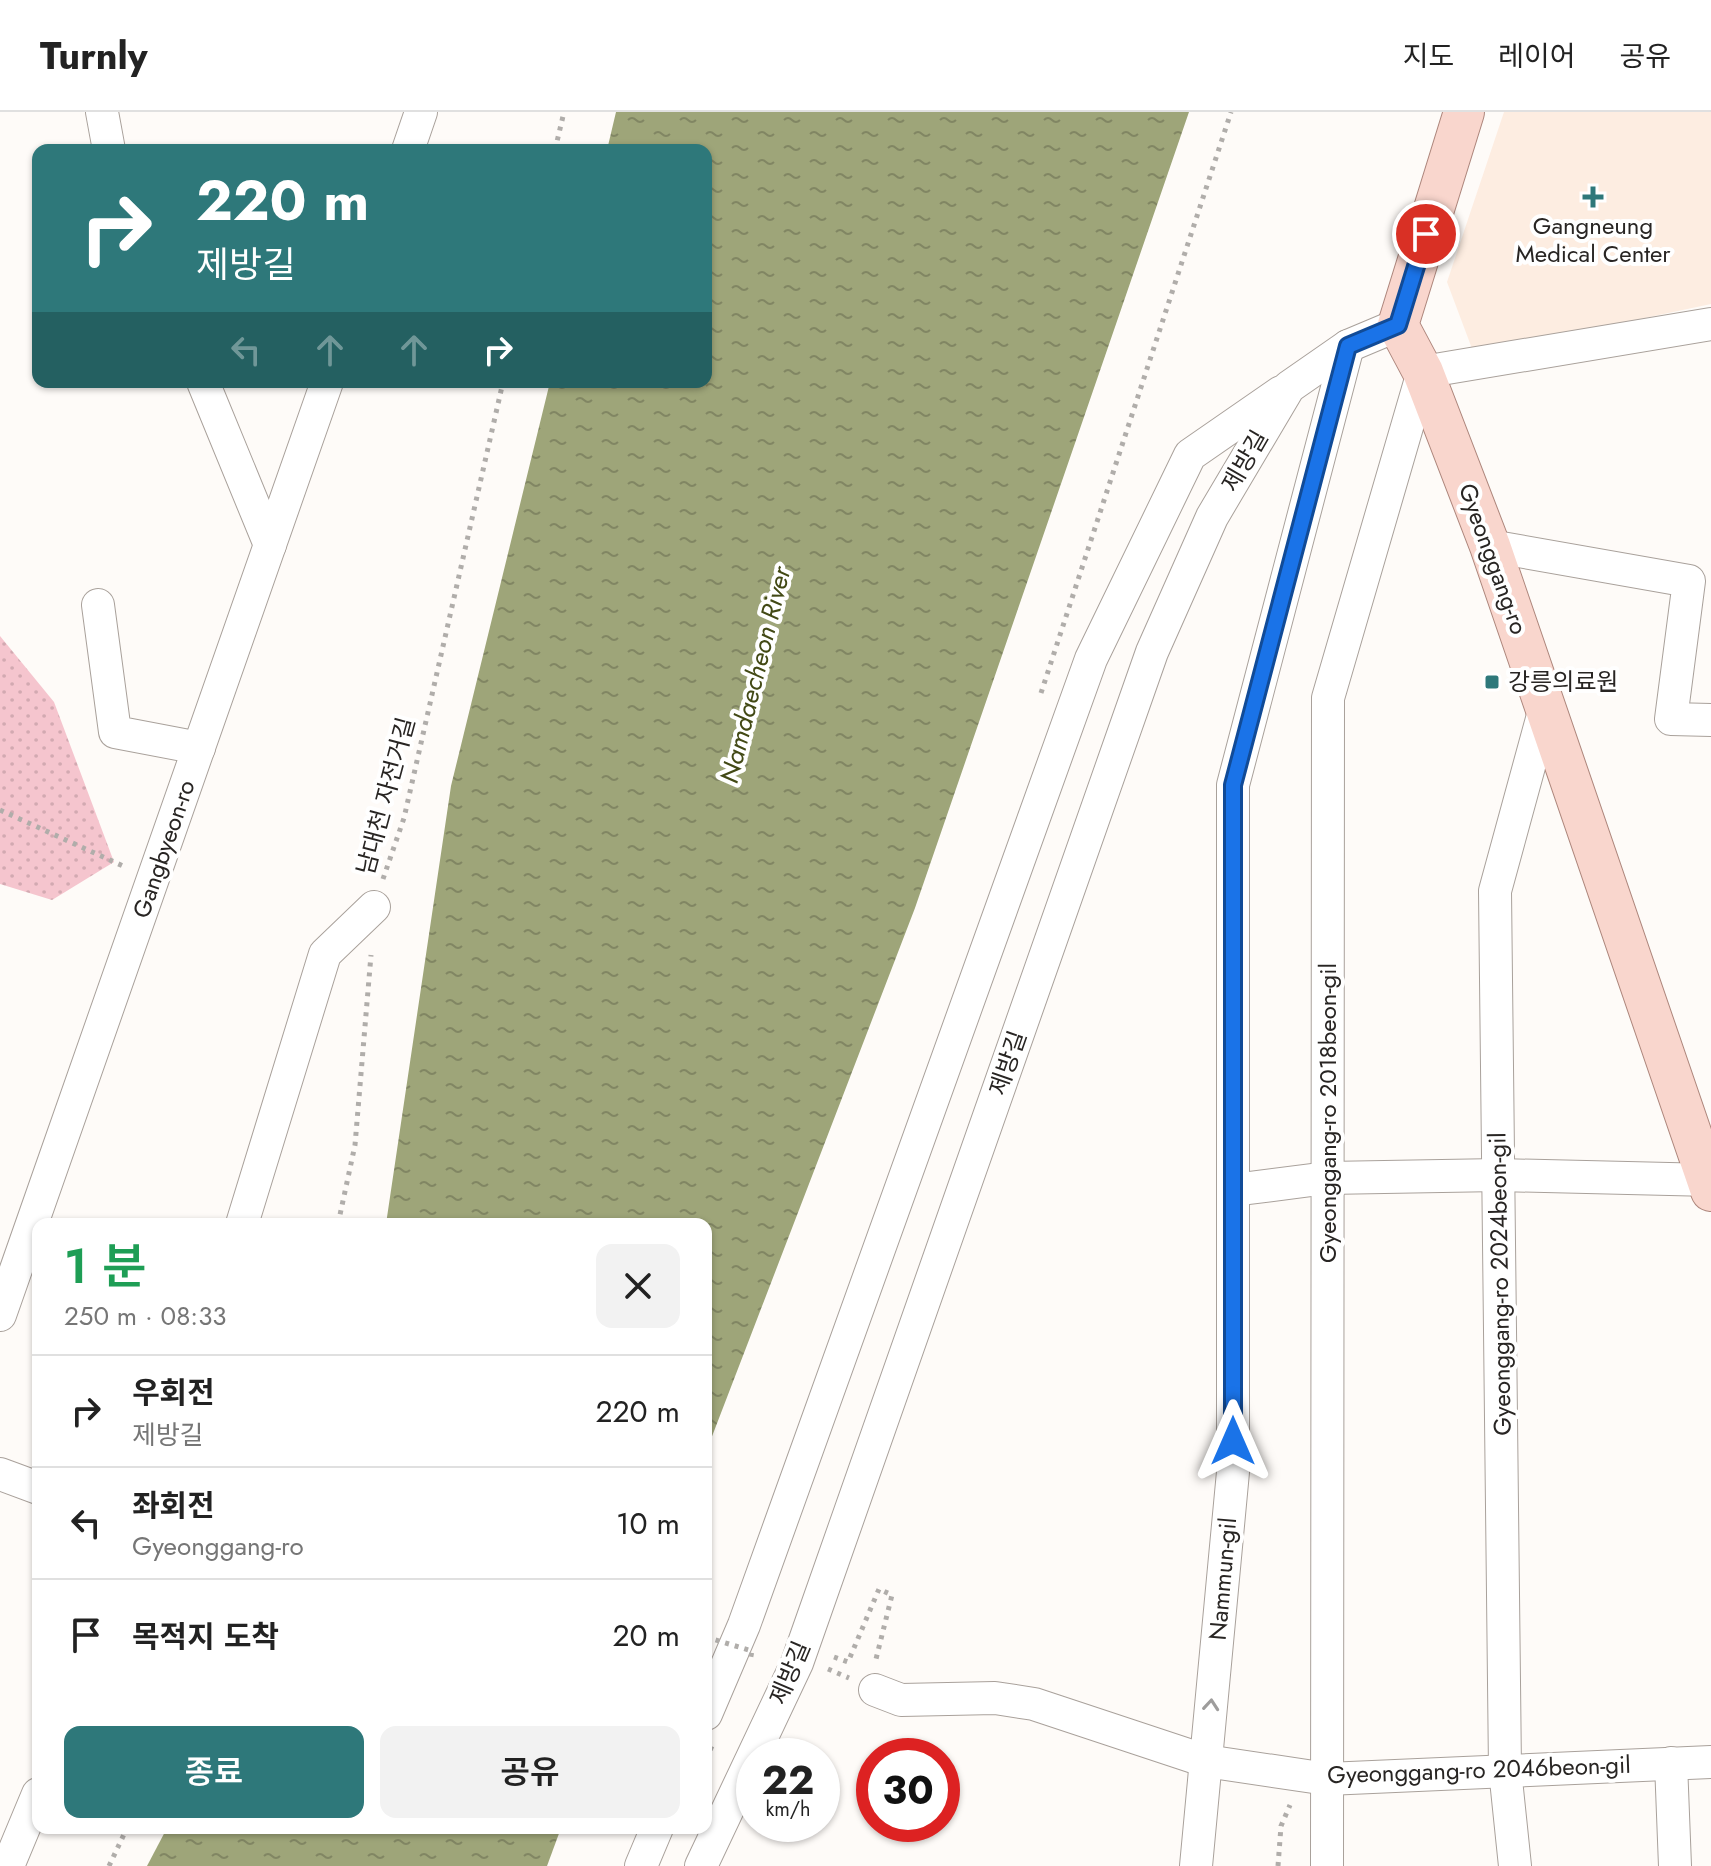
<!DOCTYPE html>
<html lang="ko">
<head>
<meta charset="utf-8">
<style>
	:root { --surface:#fff; --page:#f2f2f2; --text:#222; --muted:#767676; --line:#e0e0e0; --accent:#2e787a }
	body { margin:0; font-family:Jost,"Noto Sans KR",sans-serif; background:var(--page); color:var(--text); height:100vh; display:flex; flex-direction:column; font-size:30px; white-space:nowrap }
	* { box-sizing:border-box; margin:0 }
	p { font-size:26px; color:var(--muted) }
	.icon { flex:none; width:44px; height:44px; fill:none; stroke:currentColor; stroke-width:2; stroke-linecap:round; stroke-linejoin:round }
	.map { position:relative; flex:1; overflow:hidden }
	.drawer { position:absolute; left:32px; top:1106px; width:680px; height:616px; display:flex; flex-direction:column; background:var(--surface); border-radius:16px; box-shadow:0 2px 6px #0004 }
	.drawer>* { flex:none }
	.top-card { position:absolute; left:32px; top:32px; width:680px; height:244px; border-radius:16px; box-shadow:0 2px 6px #0004; background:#2e787a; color:#fff; overflow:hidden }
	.speed { position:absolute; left:736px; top:1626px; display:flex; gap:16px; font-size:40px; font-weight:700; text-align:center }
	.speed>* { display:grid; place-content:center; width:104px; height:104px; border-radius:50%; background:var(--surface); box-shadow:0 2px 6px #0004; line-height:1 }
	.speed small { font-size:20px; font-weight:400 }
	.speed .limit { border:12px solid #d22; background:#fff; color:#111 }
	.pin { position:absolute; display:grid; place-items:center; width:68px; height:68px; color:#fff; margin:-34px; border:4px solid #fff; border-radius:50%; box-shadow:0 2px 8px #0007 }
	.me { position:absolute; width:88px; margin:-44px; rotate:0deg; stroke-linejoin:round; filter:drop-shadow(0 0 6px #0008) }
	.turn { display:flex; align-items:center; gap:28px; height:168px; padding:0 32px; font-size:36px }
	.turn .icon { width:104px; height:104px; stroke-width:2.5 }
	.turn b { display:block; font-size:56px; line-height:68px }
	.lanes { display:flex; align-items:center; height:76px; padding:0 32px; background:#0003; justify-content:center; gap:40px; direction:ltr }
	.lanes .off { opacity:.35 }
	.round { display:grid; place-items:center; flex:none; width:84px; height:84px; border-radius:16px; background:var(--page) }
	.head { display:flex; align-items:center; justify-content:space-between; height:136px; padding:0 32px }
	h1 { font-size:48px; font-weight:600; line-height:60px; color:#1e9e55 }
	.button { display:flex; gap:16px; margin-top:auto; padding:16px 32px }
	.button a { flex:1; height:92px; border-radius:16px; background:var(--accent); color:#fff; font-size:32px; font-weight:600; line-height:92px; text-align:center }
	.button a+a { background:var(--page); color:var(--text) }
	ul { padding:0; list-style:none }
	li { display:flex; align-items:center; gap:24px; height:112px; padding:0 32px; border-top:2px solid var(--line) }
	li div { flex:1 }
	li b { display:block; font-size:30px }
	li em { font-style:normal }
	header { display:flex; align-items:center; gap:48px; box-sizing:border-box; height:112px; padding:0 40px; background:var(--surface); border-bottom:2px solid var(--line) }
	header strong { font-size:38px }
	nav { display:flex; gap:44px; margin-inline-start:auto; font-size:28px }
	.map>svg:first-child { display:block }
	.built { fill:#fdede1 }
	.park { fill:url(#park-dots) }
	.water { fill:url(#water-ripples) }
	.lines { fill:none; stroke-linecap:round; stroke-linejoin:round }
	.minor-casing { stroke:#a9a19b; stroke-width:34 }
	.major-casing { stroke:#ad867c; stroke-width:42 }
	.path { stroke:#b0adaa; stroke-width:5; stroke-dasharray:4 6; stroke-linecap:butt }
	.minor { stroke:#fff; stroke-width:32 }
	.major { stroke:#f9d6cd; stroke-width:40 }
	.path-bridge { stroke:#b0adaa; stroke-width:5; stroke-dasharray:4 6; stroke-linecap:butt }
	.oneway { stroke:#9e9d9c }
	.route-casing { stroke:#114b97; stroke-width:20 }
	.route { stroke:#1a73e8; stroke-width:14 }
	.poi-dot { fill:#2e787a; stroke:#fff; stroke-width:3 }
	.labels { text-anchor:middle; stroke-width:8; stroke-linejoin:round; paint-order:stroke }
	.poi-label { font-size:24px; fill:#282523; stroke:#fff }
	.street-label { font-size:24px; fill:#282523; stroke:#fff }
	.water-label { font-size:26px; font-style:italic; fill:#424915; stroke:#fff }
</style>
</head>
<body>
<header>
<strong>Turnly</strong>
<nav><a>지도</a><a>레이어</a><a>공유</a></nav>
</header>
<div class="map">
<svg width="1711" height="1754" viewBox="0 0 1711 1754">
	<defs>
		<pattern id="park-dots" width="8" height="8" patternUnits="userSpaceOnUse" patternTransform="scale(2)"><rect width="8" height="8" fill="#f5c5ce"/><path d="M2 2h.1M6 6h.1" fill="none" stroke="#d2a9b1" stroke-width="1.8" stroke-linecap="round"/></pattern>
		<pattern id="water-ripples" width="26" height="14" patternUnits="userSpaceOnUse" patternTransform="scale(2)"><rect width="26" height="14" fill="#9ea579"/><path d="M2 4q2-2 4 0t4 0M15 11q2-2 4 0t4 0" fill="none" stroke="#818663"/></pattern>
	</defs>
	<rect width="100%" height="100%" fill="#fefbf8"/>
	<polygon class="built" points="1504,0 1711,0 1711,192 1474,242 1447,170"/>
	<polygon class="park" points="0,524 54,590 114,750 52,788 0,772"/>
	<g class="water">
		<polygon points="616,0 1189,0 915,796 706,1340 706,1112 386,1112 451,674 550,270 706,270 706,38 607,38"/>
		<polygon points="167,1716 561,1716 547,1754 147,1754"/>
	</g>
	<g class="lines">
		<defs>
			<g id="minor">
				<polyline points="102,0 109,38"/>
				<polyline points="408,38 421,0"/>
				<polyline points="203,270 270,433"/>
				<polyline points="1490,434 1689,469 1671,607 1711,608"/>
				<polyline points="98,493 115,620 199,636"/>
				<polyline points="1233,1078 1327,1066 1499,1063 1711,1068"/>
				<polyline points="242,1112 325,842 374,795"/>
				<polyline points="0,1203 327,270"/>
				<polyline points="0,1362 38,1376"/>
				<polyline points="875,1578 901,1588 995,1586 1034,1592 1206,1649 1327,1667 1711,1650"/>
				<polyline points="706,1602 744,1513 1091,547 1190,343 1281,280"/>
				<polyline points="1671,1651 1675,1754"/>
				<polyline points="8,1754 38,1682"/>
				<polyline points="641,1754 657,1716"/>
				<polyline points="701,1754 797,1551 1152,540 1212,405 1289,275 1348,234 1398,213"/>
				<polyline points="1196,1754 1233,1360 1233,673 1348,234"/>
				<polyline points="1327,1754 1328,586 1423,260 1711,212"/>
				<polyline points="1515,1754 1505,1658 1495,779 1545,596"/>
			</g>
			<polyline id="major" points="1464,0 1398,213 1423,260 1490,434 1711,1079"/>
		</defs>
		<use href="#minor" class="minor-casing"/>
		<use href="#major" class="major-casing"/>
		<g class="path">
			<polyline points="555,38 564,0"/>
			<polyline points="1041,581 1231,0"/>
			<polyline points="0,698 123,754"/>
			<polyline points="383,767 404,706 503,270"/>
			<polyline points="338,1112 355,1033 371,843"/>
			<polyline points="834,1545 848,1550 879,1477 892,1483 876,1547"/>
			<polyline points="828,1557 849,1566"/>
			<polyline points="706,1647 712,1634"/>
			<polyline points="109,1754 127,1716"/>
			<polyline points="1278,1754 1281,1714 1290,1693"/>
		</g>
		<use href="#minor" class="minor"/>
		<use href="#major" class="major"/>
		<polyline class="path-bridge" points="706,1525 752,1539 750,1549"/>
	</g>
	<defs><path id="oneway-chevron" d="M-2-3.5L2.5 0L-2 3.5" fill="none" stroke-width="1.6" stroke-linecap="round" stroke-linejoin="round" transform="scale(2)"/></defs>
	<use class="oneway" href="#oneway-chevron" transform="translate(1211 1593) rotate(-85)"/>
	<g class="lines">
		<defs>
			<polyline id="route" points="1233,1329 1233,673 1348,234 1398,213 1426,122"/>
		</defs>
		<use href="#route" class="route-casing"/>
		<use href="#route" class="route"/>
	</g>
	<g class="poi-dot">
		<path d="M1589 73h8v8h8v8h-8v8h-8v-8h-8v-8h8z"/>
		<rect x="1484" y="562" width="16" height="16" rx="4"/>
	</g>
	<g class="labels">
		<g class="poi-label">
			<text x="1593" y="122">Gangneung<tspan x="1593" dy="28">Medical Center</tspan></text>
			<text x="1508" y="578" text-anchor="start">강릉의료원</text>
		</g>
		<g class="street-label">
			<text transform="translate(1245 349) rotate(-60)" y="8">제방길</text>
			<text transform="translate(1493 447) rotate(70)" y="8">Gyeonggang-ro</text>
			<text transform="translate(386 684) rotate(-75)" y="8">남대천 자전거길</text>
			<text transform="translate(164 737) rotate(-71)" y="8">Gangbyeon-ro</text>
			<text transform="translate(1008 951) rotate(-71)" y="8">제방길</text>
			<text transform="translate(1328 1001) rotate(-90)" y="8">Gyeonggang-ro 2018beon-gil</text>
			<text transform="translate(1500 1172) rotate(-91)" y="8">Gyeonggang-ro 2024beon-gil</text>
			<text transform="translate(1223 1467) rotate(-85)" y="8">Nammun-gil</text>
			<text transform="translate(790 1561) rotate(-67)" y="8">제방길</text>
			<text transform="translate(1479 1658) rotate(-2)" y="8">Gyeonggang-ro 2046beon-gil</text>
		</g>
		<g class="water-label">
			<text transform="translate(755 563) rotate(-76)" y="9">Namdaecheon River</text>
		</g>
	</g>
</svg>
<div class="speed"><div>22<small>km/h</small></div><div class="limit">30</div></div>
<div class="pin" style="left:1426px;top:122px;background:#d93025"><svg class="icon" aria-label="arrive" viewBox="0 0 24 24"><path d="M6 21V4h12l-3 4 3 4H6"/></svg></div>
<svg class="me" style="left:1233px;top:1329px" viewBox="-20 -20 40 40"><path d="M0-17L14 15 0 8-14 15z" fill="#1a73e8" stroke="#fff" stroke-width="4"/></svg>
<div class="top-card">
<div class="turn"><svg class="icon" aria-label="right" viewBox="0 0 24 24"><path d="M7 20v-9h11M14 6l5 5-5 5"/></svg><div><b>220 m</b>제방길</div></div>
<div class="lanes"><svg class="icon off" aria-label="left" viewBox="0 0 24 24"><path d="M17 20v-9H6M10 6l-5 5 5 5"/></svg><svg class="icon off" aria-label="ahead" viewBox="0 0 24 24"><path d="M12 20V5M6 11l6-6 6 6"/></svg><svg class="icon off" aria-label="ahead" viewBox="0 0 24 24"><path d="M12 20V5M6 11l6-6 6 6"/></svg><svg class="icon" aria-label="right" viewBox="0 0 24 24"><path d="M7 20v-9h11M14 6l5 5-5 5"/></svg></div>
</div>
<section class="drawer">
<div class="head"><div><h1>1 분</h1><p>250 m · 08:33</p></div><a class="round"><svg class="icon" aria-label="close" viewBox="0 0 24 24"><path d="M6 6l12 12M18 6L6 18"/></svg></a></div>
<ul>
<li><svg class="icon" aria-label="right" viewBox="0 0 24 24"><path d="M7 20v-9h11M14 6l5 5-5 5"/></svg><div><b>우회전</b><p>제방길</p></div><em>220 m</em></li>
<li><svg class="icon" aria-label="left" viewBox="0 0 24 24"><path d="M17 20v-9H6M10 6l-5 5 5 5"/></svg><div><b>좌회전</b><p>Gyeonggang-ro</p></div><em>10 m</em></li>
<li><svg class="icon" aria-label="arrive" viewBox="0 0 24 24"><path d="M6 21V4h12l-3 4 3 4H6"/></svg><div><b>목적지 도착</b></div><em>20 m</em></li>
</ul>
<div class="button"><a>종료</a><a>공유</a></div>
</section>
</div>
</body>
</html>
